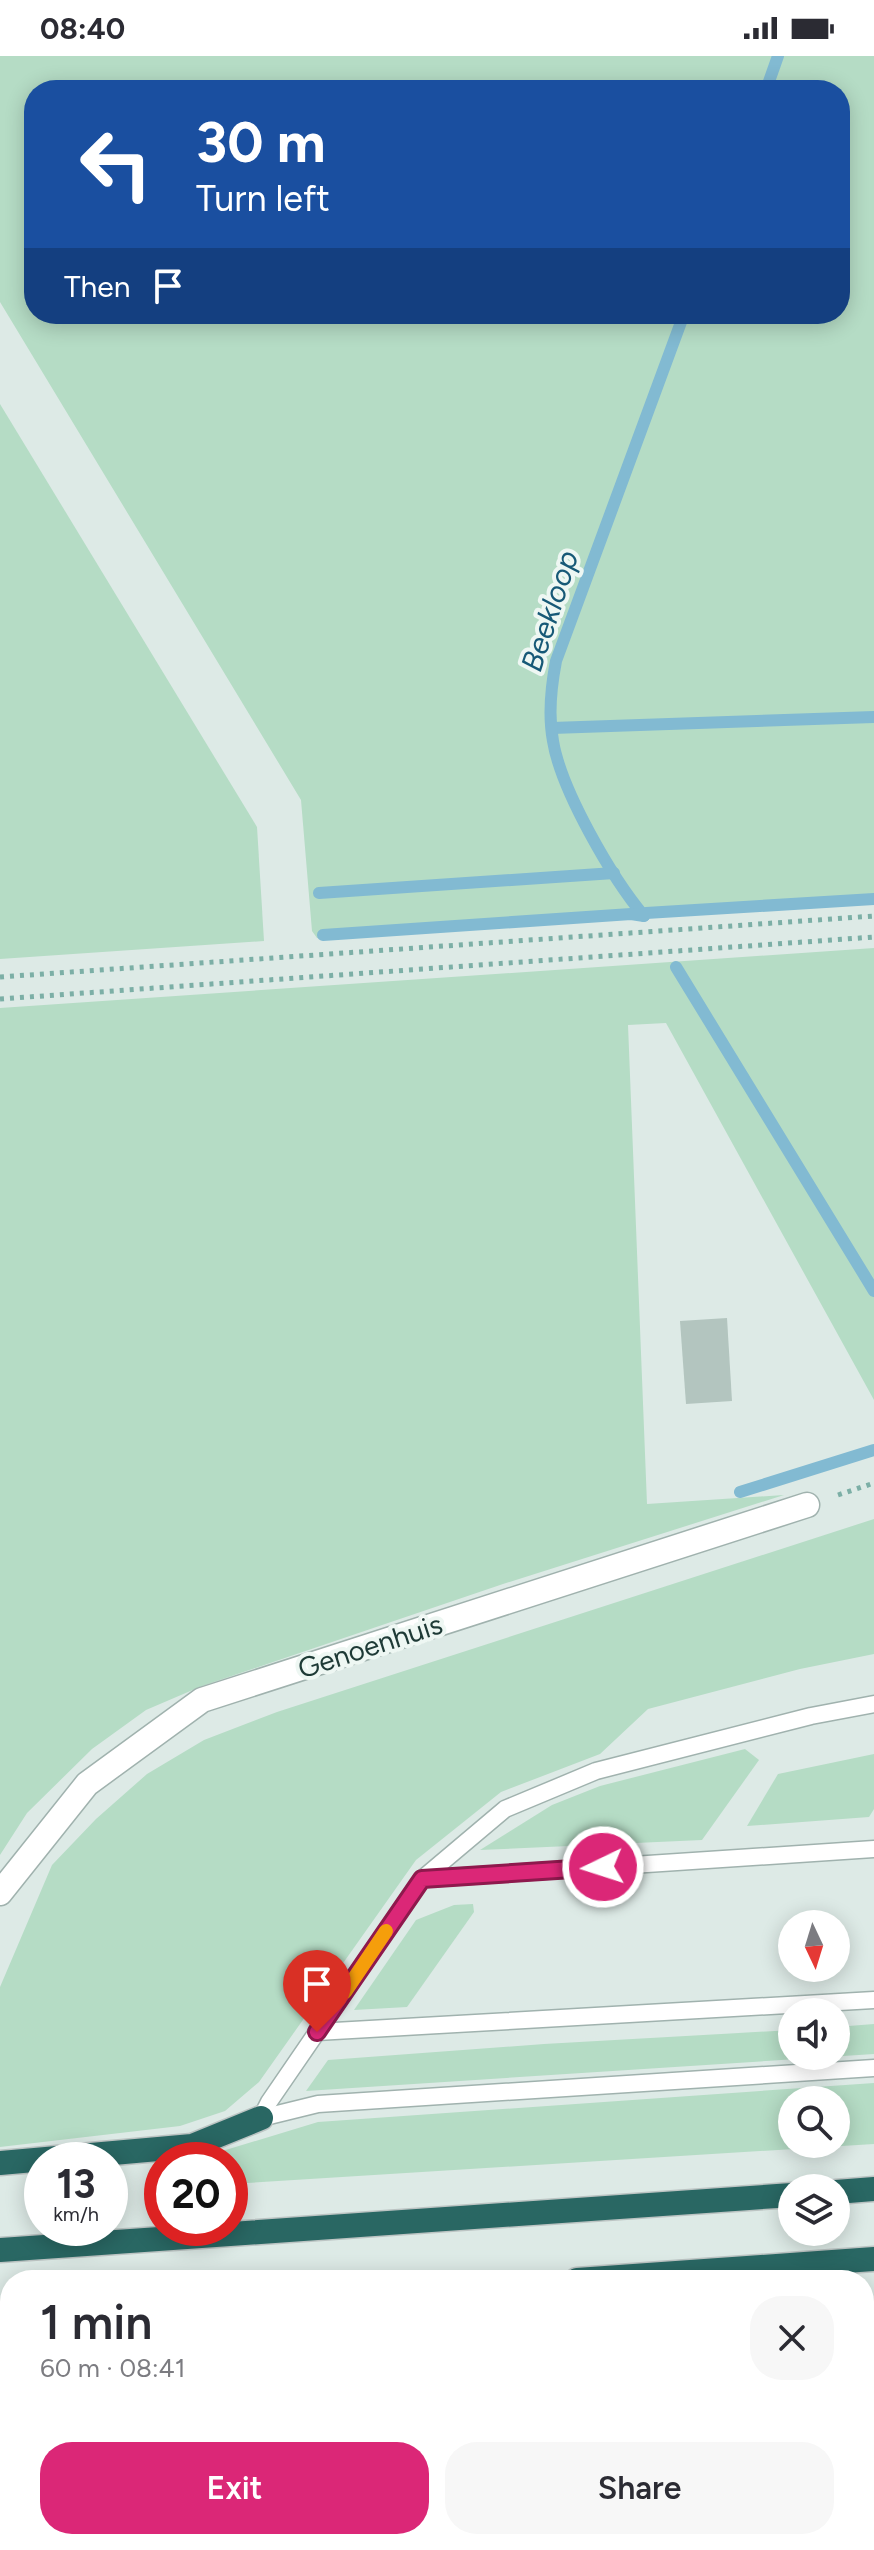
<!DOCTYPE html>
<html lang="en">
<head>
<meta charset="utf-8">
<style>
	:root { --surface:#fff; --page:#f7f7f7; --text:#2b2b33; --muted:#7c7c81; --accent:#db2777 }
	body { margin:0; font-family:Figtree,sans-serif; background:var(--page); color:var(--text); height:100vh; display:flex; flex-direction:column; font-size:30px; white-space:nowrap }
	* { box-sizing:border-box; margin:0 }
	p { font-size:26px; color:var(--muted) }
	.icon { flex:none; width:44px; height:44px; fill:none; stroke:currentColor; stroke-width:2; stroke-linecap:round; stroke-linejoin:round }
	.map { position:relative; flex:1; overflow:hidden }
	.sheet { position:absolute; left:0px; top:2214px; width:874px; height:280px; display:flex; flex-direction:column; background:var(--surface); border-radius:32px 32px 0 0; box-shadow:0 4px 20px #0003 }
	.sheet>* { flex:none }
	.banner { position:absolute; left:24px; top:24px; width:826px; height:244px; border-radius:32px; box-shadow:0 4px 20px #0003; background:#1a4fa0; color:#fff; overflow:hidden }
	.needle { width:52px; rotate:176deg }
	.fabs { position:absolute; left:778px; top:1854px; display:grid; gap:16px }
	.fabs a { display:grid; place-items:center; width:72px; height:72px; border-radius:50%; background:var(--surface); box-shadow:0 4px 20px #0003; font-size:40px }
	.speed { position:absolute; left:24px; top:2086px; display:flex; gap:16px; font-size:40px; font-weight:700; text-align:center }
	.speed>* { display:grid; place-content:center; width:104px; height:104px; border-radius:50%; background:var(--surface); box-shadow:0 4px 20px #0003; line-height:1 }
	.speed small { font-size:20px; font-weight:400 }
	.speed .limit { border:12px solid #d22; background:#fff; color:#111 }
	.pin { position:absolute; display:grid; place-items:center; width:68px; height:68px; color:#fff; margin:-82px -34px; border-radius:50% 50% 50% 0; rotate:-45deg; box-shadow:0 0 8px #0007 }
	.pin .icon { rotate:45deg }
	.me { position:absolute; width:88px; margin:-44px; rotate:266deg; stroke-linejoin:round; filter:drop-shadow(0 0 6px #0008) }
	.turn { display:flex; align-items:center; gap:28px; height:168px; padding:0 40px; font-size:36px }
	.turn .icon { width:104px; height:104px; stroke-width:2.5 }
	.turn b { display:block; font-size:56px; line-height:68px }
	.then { display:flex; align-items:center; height:76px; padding:0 40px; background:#0003; gap:16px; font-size:30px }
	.round { display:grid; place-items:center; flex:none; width:84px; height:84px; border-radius:32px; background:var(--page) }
	.headline { display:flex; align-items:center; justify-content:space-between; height:136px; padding:0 40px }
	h1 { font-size:48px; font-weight:600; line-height:60px }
	.button { display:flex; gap:16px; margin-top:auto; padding:16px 40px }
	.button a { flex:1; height:92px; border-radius:32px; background:var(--accent); color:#fff; font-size:32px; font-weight:600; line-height:92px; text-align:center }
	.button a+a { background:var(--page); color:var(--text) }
	.status { display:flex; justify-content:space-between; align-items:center; height:56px; padding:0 40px; background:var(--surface); direction:ltr }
	.status svg { height:22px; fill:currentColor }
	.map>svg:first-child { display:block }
	.green { fill:#b5dcc5; fill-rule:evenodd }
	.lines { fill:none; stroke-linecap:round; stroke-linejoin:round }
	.stream { stroke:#82bad2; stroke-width:12 }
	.building { fill:#b3c5bf }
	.service-casing { stroke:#a0b2ae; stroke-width:19 }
	.minor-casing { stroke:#a0b2ae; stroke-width:27 }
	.motorway-casing { stroke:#bcc4c3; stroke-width:27 }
	.path { stroke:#7cafa6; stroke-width:5; stroke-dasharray:4 6; stroke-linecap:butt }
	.service { stroke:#fff; stroke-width:16 }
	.minor { stroke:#fff; stroke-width:24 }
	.motorway { stroke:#296763; stroke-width:24 }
	.route-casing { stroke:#8e194d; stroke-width:20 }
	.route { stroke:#db2777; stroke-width:14 }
	.slow { stroke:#f59e0b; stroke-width:14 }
	.labels { text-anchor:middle; stroke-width:8; stroke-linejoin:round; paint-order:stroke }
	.street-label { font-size:28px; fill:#1e3a36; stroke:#eef7f3 }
	.water-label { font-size:30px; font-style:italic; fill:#175977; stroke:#eef7f3 }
</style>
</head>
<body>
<div class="status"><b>08:40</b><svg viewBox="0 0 49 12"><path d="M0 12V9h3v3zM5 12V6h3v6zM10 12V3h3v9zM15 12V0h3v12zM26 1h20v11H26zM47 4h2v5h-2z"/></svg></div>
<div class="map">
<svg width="874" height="2494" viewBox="0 0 874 2494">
	<rect width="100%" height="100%" fill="#ddeae6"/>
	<g class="green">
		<path d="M0,0H874V841L641,855L317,882L312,875L301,744L0,246ZM840,34V258H34V34Z"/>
		<polygon points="0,348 257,771 264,885 0,903"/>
		<polygon points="874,892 874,1344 666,967 628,969 647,1448 784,1439 503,1528 202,1630 146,1654 92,1693 27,1757 0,1799 0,952"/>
		<polygon points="874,1463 874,1598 800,1613 648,1653 600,1698 501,1736 416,1804 259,2026 225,2055 180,2070 0,2091 0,1931 52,1809 96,1763 147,1718 204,1684 277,1656"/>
		<polygon points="745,1693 759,1704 702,1784 480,1794 552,1749 600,1730"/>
		<polygon points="874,1698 874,1753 869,1761 747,1770 778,1718"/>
		<polygon points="473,1848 474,1856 407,1951 354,1954 416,1864 454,1849"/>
		<polygon points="874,1968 874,1998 306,2035 328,2004 544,1988 792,1974 792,2000 836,2000 836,1971"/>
		<path d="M874,2027V2088L230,2128V2104L196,2103L318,2066ZM792,2044H836V2088H792Z"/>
		<polygon points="874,2278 874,2450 864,2451 864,2279"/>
		<polygon points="56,2484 342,2484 292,2489 285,2494 57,2494"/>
		<polygon points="874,2486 874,2494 741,2494"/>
	</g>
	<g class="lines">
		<g class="stream">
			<polyline points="766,34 778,0"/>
			<polyline points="552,672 874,661"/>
			<polyline points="319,837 614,817"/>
			<path d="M644,860C612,822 561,734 553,685C548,659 551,631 556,605L684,258"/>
			<polyline points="323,879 631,858 644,860 646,857 874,843"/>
			<polyline points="676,911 874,1235"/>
			<polyline points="740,1436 874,1394"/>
			<polyline points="864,2278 874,2278"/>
		</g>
	</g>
	<polygon class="building" points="727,1262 732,1345 686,1348 680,1265"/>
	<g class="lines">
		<defs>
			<g id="service">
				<polyline points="422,1823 874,1793"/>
				<polyline points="317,1976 874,1944"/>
				<polyline points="261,2062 269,2046 422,1823 505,1753 596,1715 811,1660 874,1648"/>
				<polyline points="261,2062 318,2048 874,2012"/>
			</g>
			<g id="minor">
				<polyline points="0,1837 87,1728 202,1644 807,1449"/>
				<polyline points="0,2310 10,2386"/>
				<polyline points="24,2484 25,2494"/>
			</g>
			<g id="motorway">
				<polyline points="0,2107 192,2090 261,2062"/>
				<polyline points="836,2136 874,2133"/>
				<polyline points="0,2194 792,2139"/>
				<polyline points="577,2224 874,2203"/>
				<polyline points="0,2264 10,2264"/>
			</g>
		</defs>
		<use href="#service" class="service-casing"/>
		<use href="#minor" class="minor-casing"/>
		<use href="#motorway" class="motorway-casing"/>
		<g class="path">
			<polyline points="0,921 874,860"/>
			<polyline points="0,943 874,881"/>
			<polyline points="838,1439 874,1427"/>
			<polyline points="864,2464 874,2464"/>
			<polyline points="386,2494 547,2484"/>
		</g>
		<use href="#service" class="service"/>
		<use href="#minor" class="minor"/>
		<use href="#motorway" class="motorway"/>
	</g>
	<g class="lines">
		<defs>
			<polyline id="route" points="317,1976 422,1823 603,1811"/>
		</defs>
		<use href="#route" class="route-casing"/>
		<use href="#route" class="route"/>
		<polyline class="slow" points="345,1936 386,1875"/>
	</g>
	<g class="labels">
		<g class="street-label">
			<text transform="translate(370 1590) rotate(-18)" y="10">Genoenhuis</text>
		</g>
		<g class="water-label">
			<text transform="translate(550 555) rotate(-72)" y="10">Beekloop</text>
		</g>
	</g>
</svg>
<div class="fabs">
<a><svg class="needle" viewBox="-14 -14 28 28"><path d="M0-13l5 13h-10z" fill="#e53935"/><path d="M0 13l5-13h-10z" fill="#7c7c81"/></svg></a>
<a><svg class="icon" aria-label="sound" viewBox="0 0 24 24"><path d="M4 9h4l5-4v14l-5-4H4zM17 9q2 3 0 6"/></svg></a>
<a><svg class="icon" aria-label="search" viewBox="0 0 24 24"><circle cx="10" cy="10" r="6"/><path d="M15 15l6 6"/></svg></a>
<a><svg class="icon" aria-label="layers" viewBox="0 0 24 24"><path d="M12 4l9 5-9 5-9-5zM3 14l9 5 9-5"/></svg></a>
</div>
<div class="speed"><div>13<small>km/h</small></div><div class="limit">20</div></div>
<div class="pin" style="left:317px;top:1976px;background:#d93025"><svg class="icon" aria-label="arrive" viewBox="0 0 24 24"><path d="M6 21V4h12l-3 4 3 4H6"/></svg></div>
<svg class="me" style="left:603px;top:1811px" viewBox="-20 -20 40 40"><circle r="17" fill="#db2777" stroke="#fff" stroke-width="3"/><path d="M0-11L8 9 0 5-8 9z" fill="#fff"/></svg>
<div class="banner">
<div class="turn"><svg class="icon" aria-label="left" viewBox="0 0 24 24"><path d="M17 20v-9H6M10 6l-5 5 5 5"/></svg><div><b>30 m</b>Turn left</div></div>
<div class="then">Then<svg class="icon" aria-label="arrive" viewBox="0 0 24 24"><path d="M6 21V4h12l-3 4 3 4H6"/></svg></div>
</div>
<section class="sheet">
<div class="headline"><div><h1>1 min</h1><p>60 m · 08:41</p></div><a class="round"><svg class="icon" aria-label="close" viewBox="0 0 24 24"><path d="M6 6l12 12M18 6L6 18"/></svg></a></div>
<div class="button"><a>Exit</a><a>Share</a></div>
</section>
</div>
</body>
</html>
